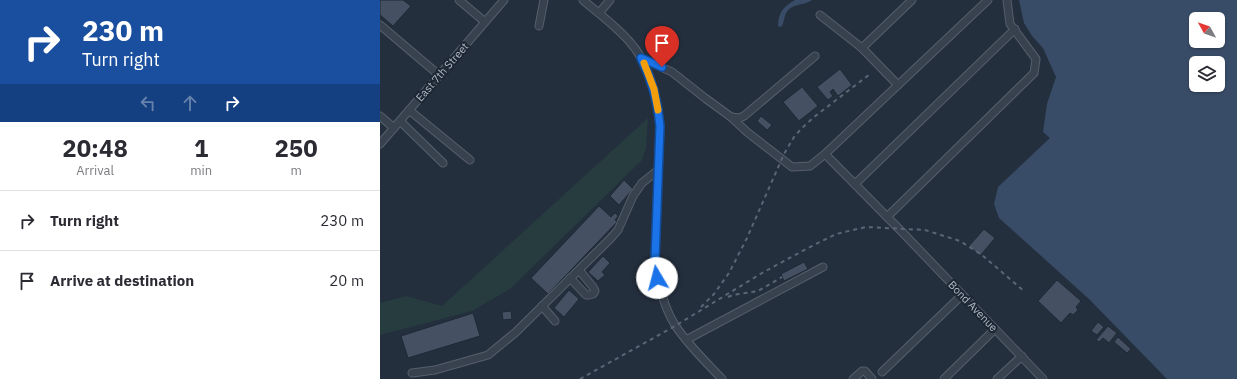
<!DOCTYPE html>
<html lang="en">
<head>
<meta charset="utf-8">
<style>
	:root { --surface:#fff; --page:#f7f7f7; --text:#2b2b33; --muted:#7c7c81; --line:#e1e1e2 }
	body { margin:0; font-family:"IBM Plex Sans",sans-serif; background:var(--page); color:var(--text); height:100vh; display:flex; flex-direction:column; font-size:15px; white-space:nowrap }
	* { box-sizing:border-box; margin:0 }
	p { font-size:13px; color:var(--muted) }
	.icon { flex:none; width:22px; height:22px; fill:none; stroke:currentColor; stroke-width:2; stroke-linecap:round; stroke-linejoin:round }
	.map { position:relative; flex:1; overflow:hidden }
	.panel { display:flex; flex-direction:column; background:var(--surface); width:380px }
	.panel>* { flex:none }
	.banner { background:#1a4fa0; color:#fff; overflow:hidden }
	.needle { width:26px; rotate:310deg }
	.buttons { position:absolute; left:809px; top:12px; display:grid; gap:8px }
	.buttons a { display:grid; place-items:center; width:36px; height:36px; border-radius:6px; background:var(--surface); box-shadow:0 1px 3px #0004; font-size:20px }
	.pin { position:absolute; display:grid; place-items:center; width:34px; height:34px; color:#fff; margin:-41px -17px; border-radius:50% 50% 50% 0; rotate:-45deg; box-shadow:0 0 4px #0007 }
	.pin .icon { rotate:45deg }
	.me { position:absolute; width:44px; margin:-22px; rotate:352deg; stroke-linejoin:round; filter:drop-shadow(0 0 3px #0008) }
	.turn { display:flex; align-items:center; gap:14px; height:84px; padding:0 16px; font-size:18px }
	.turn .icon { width:52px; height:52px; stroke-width:2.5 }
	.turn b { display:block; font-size:28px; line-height:34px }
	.lanes { display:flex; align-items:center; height:38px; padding:0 16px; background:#0003; justify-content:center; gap:20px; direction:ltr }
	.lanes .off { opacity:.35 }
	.eta { display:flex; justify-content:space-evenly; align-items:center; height:68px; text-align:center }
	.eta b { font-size:24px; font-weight:700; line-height:28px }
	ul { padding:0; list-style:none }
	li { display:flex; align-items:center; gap:12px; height:60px; padding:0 16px; border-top:1px solid var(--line) }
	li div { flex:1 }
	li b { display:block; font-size:15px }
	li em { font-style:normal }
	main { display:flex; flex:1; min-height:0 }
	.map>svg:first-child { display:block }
	.green { fill:#263c3f }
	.water { fill:#394c67; fill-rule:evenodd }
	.building { fill:#455162; stroke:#1f2835 }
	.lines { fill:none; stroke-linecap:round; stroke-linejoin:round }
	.minor-casing { stroke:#565f6c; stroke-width:9 }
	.minor { stroke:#38414e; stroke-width:7 }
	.rail { stroke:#5a6575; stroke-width:2; stroke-dasharray:4 4; stroke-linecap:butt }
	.route-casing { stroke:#114b97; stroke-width:10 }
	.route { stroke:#1a73e8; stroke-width:7 }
	.slow { stroke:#f59e0b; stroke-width:7 }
	.labels { text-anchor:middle; stroke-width:4; stroke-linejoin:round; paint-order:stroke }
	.street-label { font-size:11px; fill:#b4bcc9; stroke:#1d2633 }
</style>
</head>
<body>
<main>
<section class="panel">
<div class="banner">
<div class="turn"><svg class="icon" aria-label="right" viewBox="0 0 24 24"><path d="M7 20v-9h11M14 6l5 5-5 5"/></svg><div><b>230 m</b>Turn right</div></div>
<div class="lanes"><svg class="icon off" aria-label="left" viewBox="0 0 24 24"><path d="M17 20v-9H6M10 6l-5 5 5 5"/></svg><svg class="icon off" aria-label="ahead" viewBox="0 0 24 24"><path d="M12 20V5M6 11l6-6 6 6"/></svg><svg class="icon" aria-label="right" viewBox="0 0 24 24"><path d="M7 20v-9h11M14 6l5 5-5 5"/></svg></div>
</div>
<div class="eta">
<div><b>20:48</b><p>Arrival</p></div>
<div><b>1</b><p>min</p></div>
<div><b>250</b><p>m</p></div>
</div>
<ul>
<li><svg class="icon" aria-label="right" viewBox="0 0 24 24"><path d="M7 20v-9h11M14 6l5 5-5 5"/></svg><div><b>Turn right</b></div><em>230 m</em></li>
<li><svg class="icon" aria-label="arrive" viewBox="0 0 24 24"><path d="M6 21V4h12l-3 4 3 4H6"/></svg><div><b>Arrive at destination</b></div><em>20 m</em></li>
</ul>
</section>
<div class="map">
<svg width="857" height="379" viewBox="0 0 857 379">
	<rect width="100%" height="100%" fill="#242f3e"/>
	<polygon class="green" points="268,118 266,148 262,160 130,289 92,311 0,335 0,303 26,296 62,306"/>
	<g class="water">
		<path d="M415,0H432C424,6 412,3 406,13C404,17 404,22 402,26L399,27L398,25C399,12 403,7 415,0Z"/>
		<path d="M639,0H857V379H787L709,299L619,218L614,204L618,187L670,138L663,132L667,104L676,77L663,48L652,36L644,23ZM816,19H838V41H816ZM816,63H838V85H816Z"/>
	</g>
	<g class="building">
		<polygon points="0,0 23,0 31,6 13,26 0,15"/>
		<polygon points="460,69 472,85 458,96 453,89 450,92 453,96 448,100 437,87"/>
		<polygon points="422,87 438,106 419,121 403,102"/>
		<polygon points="381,116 392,125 387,130 377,121"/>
		<polygon points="244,180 253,189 239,205 230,196"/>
		<polygon points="219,206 231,217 235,213 238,216 235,220 237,222 168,294 151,278"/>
		<polygon points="604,229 615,238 600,256 589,246"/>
		<polygon points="223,256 230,263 222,272 225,275 218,281 208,272"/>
		<polygon points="424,262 428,269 404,281 401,274"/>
		<polygon points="677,280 701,301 696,307 698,310 693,315 690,313 681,323 658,301"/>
		<polygon points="189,290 199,299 184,317 174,308"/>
		<polygon points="131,311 132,319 123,320 122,312"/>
		<polygon points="93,313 100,336 28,358 21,336"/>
		<polygon points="718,322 724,327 717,335 711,331"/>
		<polygon points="728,326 737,333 729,343 723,338 719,342 716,340"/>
		<polygon points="738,337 751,349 747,353 734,342"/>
	</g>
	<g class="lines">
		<defs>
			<g id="minor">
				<polyline points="79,0 105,22"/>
				<path d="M203,0C218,13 235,25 249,41C270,64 277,96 280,126L275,260C278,283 283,306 295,325C308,345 326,362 342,379"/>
				<polyline points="608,0 445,154 523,233 663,379"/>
				<polyline points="219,13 230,0"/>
				<polyline points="440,15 482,48"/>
				<polyline points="0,25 59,75"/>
				<polyline points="159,26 164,0"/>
				<polyline points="261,58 292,72 325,98 351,117 359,118 364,116 435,56"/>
				<polyline points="518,85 482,48 532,0"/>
				<polyline points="29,110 90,160"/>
				<polyline points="0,116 14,128"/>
				<polyline points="351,117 367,132 412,167 430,166 445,154"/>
				<polyline points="20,121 63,163"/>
				<polyline points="0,144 124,0"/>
				<polyline points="475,184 635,29"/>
				<polyline points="507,217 654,73 656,59 630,24 627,0"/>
				<polyline points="190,278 206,295 209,295 213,294 215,291 213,287 199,270"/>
				<polyline points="162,306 175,321"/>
				<polyline points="306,340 443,267"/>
				<polyline points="502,372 582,295"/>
				<polyline points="32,373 55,370 108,355 136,332 230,239 238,230 253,196 262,183 277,171"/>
				<polyline points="473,379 482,371 485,371 492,379"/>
				<polyline points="564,379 615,329"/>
				<polyline points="617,379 642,356"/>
			</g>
		</defs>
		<use href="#minor" class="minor-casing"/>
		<use href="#minor" class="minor"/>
		<g class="rail">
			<polyline points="348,297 353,295 378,291 402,277"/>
			<polyline points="321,307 334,294 349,273 367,238 404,154 414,137 421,129 434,117 490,74"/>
			<polyline points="200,379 295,326 382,273 428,248 456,234 486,227 545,230 580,241 602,255 645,292"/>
		</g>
	</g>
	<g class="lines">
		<defs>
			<path id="route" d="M277,278L275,260L280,126C278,101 272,80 261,58L282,67"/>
		</defs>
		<use href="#route" class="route-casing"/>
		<use href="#route" class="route"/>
		<polyline class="slow" points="264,63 274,89 278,110"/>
	</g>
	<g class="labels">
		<g class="street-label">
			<text transform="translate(62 72) rotate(-49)" y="4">East 7th Street</text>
			<text transform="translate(593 306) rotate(46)" y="4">Bond Avenue</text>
		</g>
	</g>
</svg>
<div class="buttons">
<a><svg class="needle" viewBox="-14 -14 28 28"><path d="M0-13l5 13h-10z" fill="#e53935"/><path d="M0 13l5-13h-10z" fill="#7c7c81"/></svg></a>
<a><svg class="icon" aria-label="layers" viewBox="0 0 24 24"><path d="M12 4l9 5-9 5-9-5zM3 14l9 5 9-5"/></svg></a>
</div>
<div class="pin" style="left:282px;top:67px;background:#d93025"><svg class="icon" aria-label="arrive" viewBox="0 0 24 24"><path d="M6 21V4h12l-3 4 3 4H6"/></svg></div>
<svg class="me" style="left:277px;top:278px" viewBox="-20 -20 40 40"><circle r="19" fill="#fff"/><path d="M0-13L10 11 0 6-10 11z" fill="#1a73e8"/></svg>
</div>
</main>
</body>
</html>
